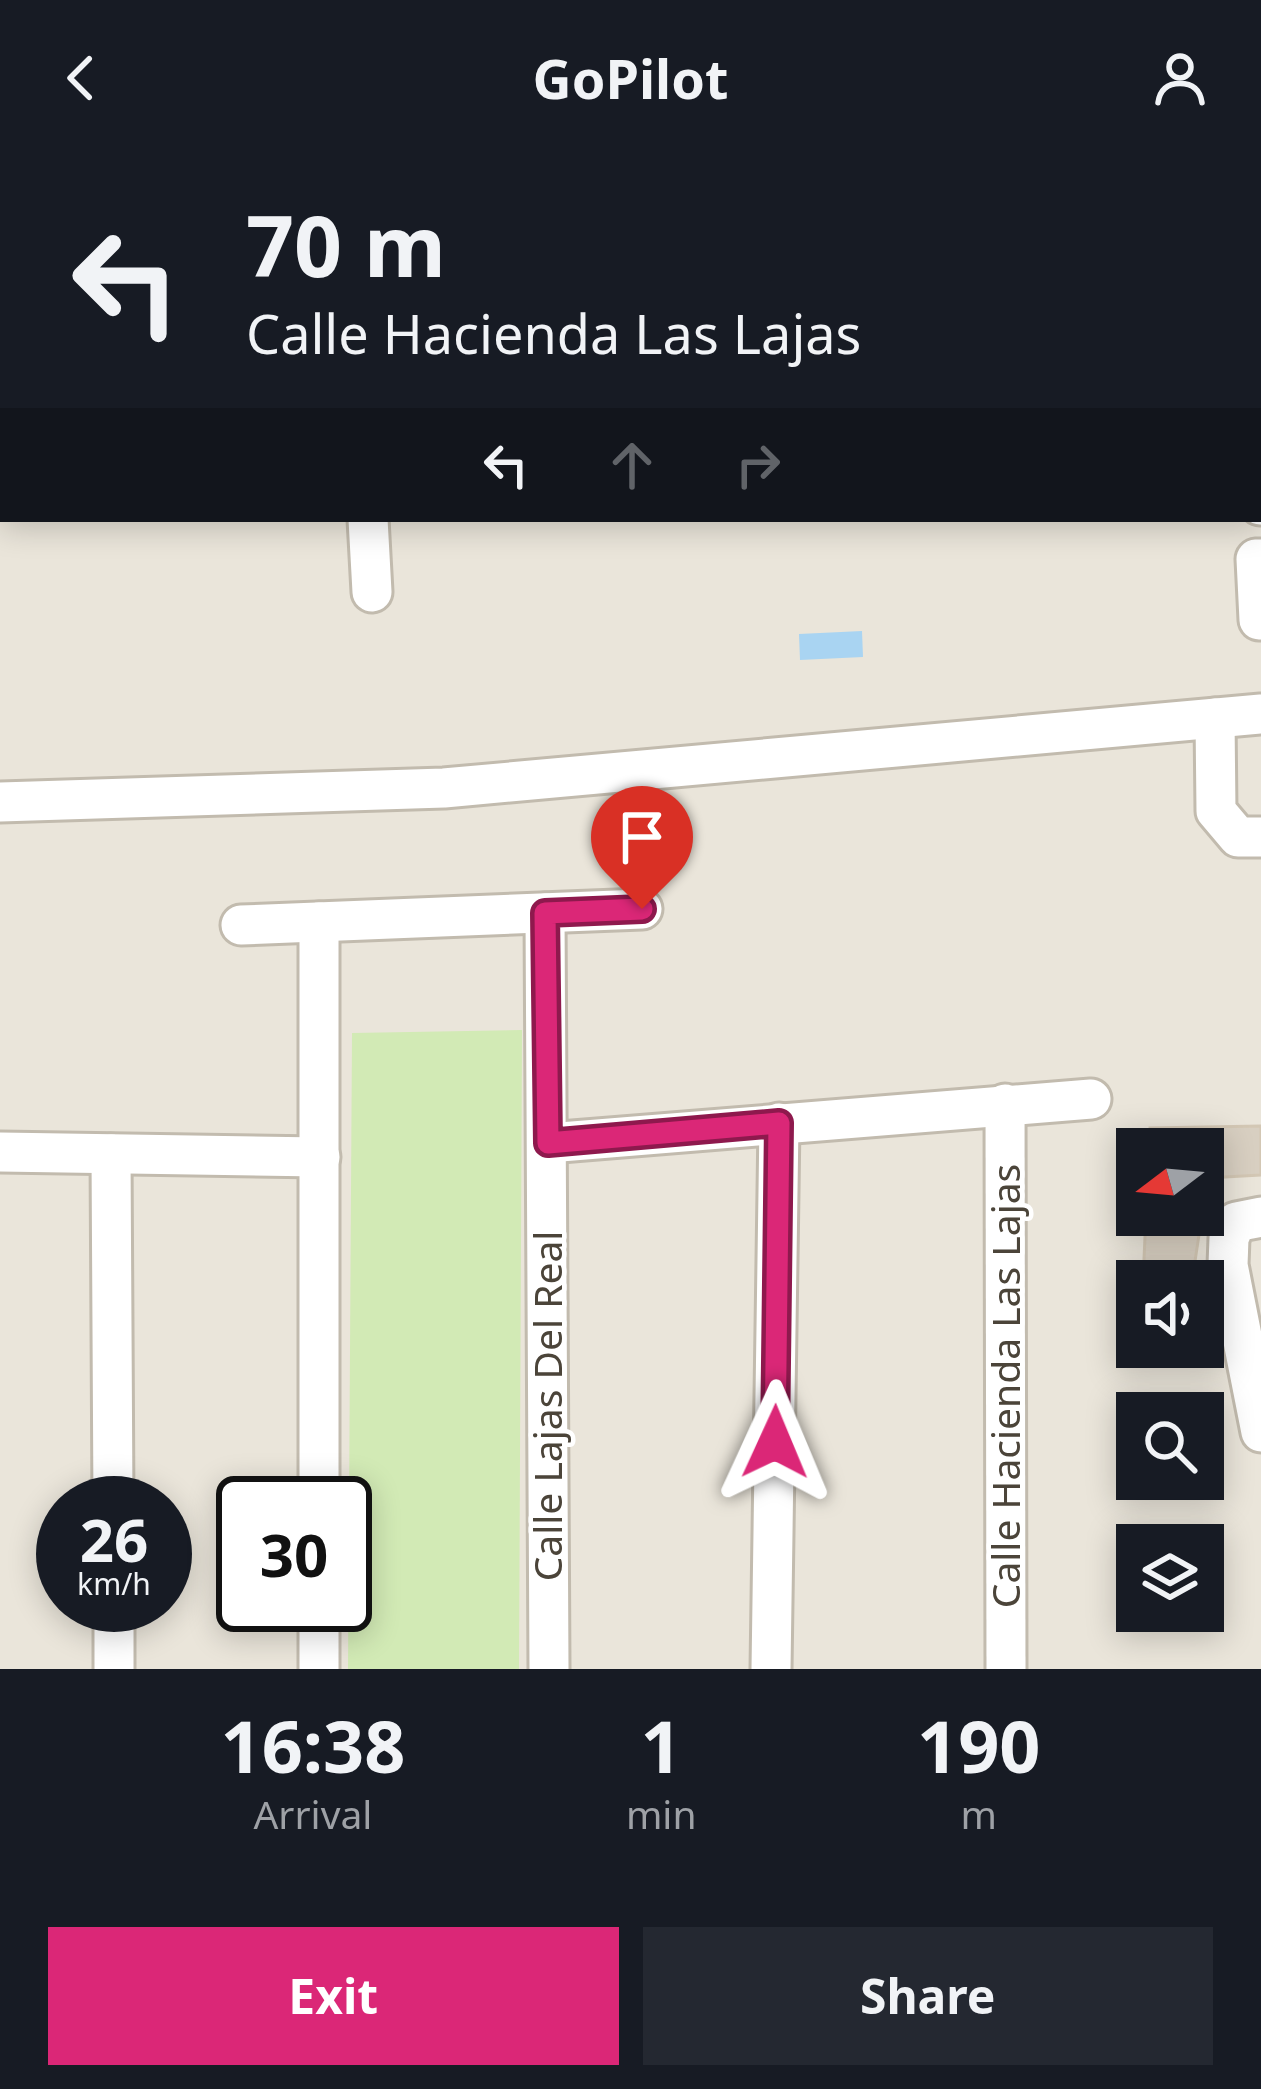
<!DOCTYPE html>
<html lang="en">
<head>
<meta charset="utf-8">
<style>
	:root { --surface:#171b24; --page:#242831; --text:#f1f3f6; --muted:#9ea1a6; --accent:#db2777 }
	body { margin:0; font-family:"Noto Sans",sans-serif; background:var(--page); color:var(--text); height:100vh; display:flex; flex-direction:column; font-size:45px; white-space:nowrap }
	* { box-sizing:border-box; margin:0 }
	p { font-size:39px; color:var(--muted) }
	.icon { flex:none; width:66px; height:66px; fill:none; stroke:currentColor; stroke-width:2; stroke-linecap:round; stroke-linejoin:round }
	.map { position:relative; height:1513px; overflow:hidden }
	.drawer { display:flex; flex-direction:column; background:var(--surface); flex:1 }
	.drawer>* { flex:none }
	.top-card { position:absolute; left:0px; top:0px; width:1263px; height:366px; box-shadow:0 6px 30px #0003; background:#171b24; color:var(--text); overflow:hidden }
	.needle { width:78px; rotate:254deg }
	.buttons { position:absolute; left:1116px; top:972px; display:grid; gap:24px }
	.buttons a { display:grid; place-items:center; width:108px; height:108px; border-radius:0px; background:var(--surface); box-shadow:0 6px 30px #0003; font-size:60px }
	.speed { position:absolute; left:36px; top:1320px; display:flex; gap:24px; font-size:60px; font-weight:700; text-align:center }
	.speed>* { display:grid; place-content:center; width:156px; height:156px; border-radius:50%; background:var(--surface); box-shadow:0 6px 30px #0003; line-height:1 }
	.speed small { font-size:30px; font-weight:400 }
	.speed .limit { border:6px solid #111; border-radius:18px; background:#fff; color:#111 }
	.pin { position:absolute; display:grid; place-items:center; width:102px; height:102px; color:#fff; margin:-123px -51px; border-radius:50% 50% 50% 0; rotate:-45deg; box-shadow:0 0 12px #0007 }
	.pin .icon { rotate:45deg }
	.me { position:absolute; width:132px; margin:-66px; rotate:1deg; stroke-linejoin:round; filter:drop-shadow(0 0 9px #0008) }
	.turn { display:flex; align-items:center; gap:42px; height:252px; padding:0 48px; font-size:54px }
	.turn .icon { width:156px; height:156px; stroke-width:2.5 }
	.turn b { display:block; font-size:84px; line-height:102px }
	.lanes { display:flex; align-items:center; height:114px; padding:0 48px; background:#0003; justify-content:center; gap:60px; direction:ltr }
	.lanes .off { opacity:.35 }
	.eta { display:flex; justify-content:space-evenly; align-items:center; height:204px; text-align:center }
	.eta b { font-size:72px; font-weight:700; line-height:84px }
	.primary-button { display:flex; gap:24px; margin-top:auto; padding:24px 48px }
	.primary-button a { flex:1; height:138px; border-radius:0px; background:var(--accent); color:#fff; font-size:48px; font-weight:700; line-height:138px; text-align:center }
	.primary-button a+a { background:var(--page); color:var(--text) }
	header { display:flex; justify-content:space-between; align-items:center; height:156px; padding:0 48px; background:var(--surface); font-size:54px; font-weight:700 }
	.map>svg:first-child { display:block }
	.residential { fill:#eae5da; fill-rule:evenodd }
	.green { fill:#d2eab5 }
	.water { fill:#a9d4f2 }
	.building { fill:#d8cfc1; stroke:#d3c7b4; stroke-width:3 }
	.lines { fill:none; stroke-linecap:round; stroke-linejoin:round }
	.minor-casing { stroke:#c2bbae; stroke-width:45 }
	.minor { stroke:#fff; stroke-width:39 }
	.route-casing { stroke:#8e194d; stroke-width:30 }
	.route { stroke:#db2777; stroke-width:21 }
	.labels { text-anchor:middle; stroke-width:9; stroke-linejoin:round; paint-order:stroke }
	.street-label { font-size:39px; fill:#4b4439; stroke:#fff }
</style>
</head>
<body>
<header><svg class="icon" aria-label="back" viewBox="0 0 24 24"><path d="M15 5l-7 7 7 7"/></svg>GoPilot<svg class="icon" aria-label="person" viewBox="0 0 24 24"><circle cx="12" cy="8" r="4"/><path d="M4 21q1-7 8-7t8 7"/></svg></header>
<div class="map">
<svg width="1261" height="1513" viewBox="0 0 1261 1513">
	<rect width="100%" height="100%" fill="#f6f3ec"/>
	<path class="residential" d="M0,0H1261V1513H0ZM3,3H1260V363H3ZM1137,993H1203V1059H1137ZM1137,1125H1203V1191H1137ZM1137,1257H1203V1323H1137ZM63,1347H165V1449H63ZM243,1347H345V1449H243ZM1137,1389H1203V1455H1137Z"/>
	<polygon class="green" points="522,874 519,1513 348,1513 352,877"/>
	<polygon class="water" points="862,475 863,501 800,504 799,478"/>
	<g class="building">
		<polygon points="1261,970 1261,1019 1207,1022 1203,1051 1203,993 1149,993 1150,972"/>
		<polygon points="1146,1059 1202,1059 1192,1125 1143,1125"/>
	</g>
	<g class="lines">
		<defs>
			<g id="minor">
				<polyline points="345,0 346,3"/>
				<polyline points="571,0 571,3"/>
				<polyline points="57,3 116,0"/>
				<polyline points="1028,3 1028,0"/>
				<polyline points="0,6 3,6"/>
				<polyline points="1260,74 1261,74"/>
				<polyline points="1260,193 1261,193"/>
				<polyline points="0,220 3,220"/>
				<polyline points="1260,349 1261,349"/>
				<polyline points="368,363 372,436"/>
				<polyline points="1259,464 1256,403 1261,403"/>
				<polyline points="1215,562 1216,655 1238,681 1261,681"/>
				<polyline points="0,646 444,632 1261,558"/>
				<polyline points="545,757 549,1513"/>
				<polyline points="319,766 319,1347"/>
				<polyline points="241,769 642,753"/>
				<polyline points="1005,948 1006,1513"/>
				<polyline points="548,987 1091,943"/>
				<polyline points="0,996 320,1001"/>
				<polyline points="111,998 113,1347"/>
				<polyline points="1261,1061 1236,1066 1229,1082 1228,1109 1261,1276"/>
				<polyline points="114,1449 114,1513"/>
				<polyline points="319,1513 319,1449"/>
				<polyline points="771,1513 779,967"/>
			</g>
		</defs>
		<use href="#minor" class="minor-casing"/>
		<use href="#minor" class="minor"/>
	</g>
	<g class="lines">
		<defs>
			<polyline id="route" points="642,753 545,757 548,987 779,967 775,1286"/>
		</defs>
		<use href="#route" class="route-casing"/>
		<use href="#route" class="route"/>
	</g>
	<g class="labels">
		<g class="street-label">
			<text transform="translate(1006 1230) rotate(-90)" y="14">Calle Hacienda Las Lajas</text>
			<text transform="translate(548 1250) rotate(-90)" y="14">Calle Lajas Del Real</text>
		</g>
	</g>
</svg>
<div class="buttons">
<a><svg class="needle" viewBox="-14 -14 28 28"><path d="M0-13l5 13h-10z" fill="#e53935"/><path d="M0 13l5-13h-10z" fill="#9ea1a6"/></svg></a>
<a><svg class="icon" aria-label="sound" viewBox="0 0 24 24"><path d="M4 9h4l5-4v14l-5-4H4zM17 9q2 3 0 6"/></svg></a>
<a><svg class="icon" aria-label="search" viewBox="0 0 24 24"><circle cx="10" cy="10" r="6"/><path d="M15 15l6 6"/></svg></a>
<a><svg class="icon" aria-label="layers" viewBox="0 0 24 24"><path d="M12 4l9 5-9 5-9-5zM3 14l9 5 9-5"/></svg></a>
</div>
<div class="speed"><div>26<small>km/h</small></div><div class="limit">30</div></div>
<div class="pin" style="left:642px;top:753px;background:#d93025"><svg class="icon" aria-label="arrive" viewBox="0 0 24 24"><path d="M6 21V4h12l-3 4 3 4H6"/></svg></div>
<svg class="me" style="left:775px;top:1286px" viewBox="-20 -20 40 40"><path d="M0-17L14 15 0 8-14 15z" fill="#db2777" stroke="#fff" stroke-width="4"/></svg>
<div class="top-card">
<div class="turn"><svg class="icon" aria-label="left" viewBox="0 0 24 24"><path d="M17 20v-9H6M10 6l-5 5 5 5"/></svg><div><b>70 m</b>Calle Hacienda Las Lajas</div></div>
<div class="lanes"><svg class="icon" aria-label="left" viewBox="0 0 24 24"><path d="M17 20v-9H6M10 6l-5 5 5 5"/></svg><svg class="icon off" aria-label="ahead" viewBox="0 0 24 24"><path d="M12 20V5M6 11l6-6 6 6"/></svg><svg class="icon off" aria-label="right" viewBox="0 0 24 24"><path d="M7 20v-9h11M14 6l5 5-5 5"/></svg></div>
</div>
</div>
<section class="drawer">
<div class="eta">
<div><b>16:38</b><p>Arrival</p></div>
<div><b>1</b><p>min</p></div>
<div><b>190</b><p>m</p></div>
</div>
<div class="primary-button"><a>Exit</a><a>Share</a></div>
</section>
</body>
</html>
